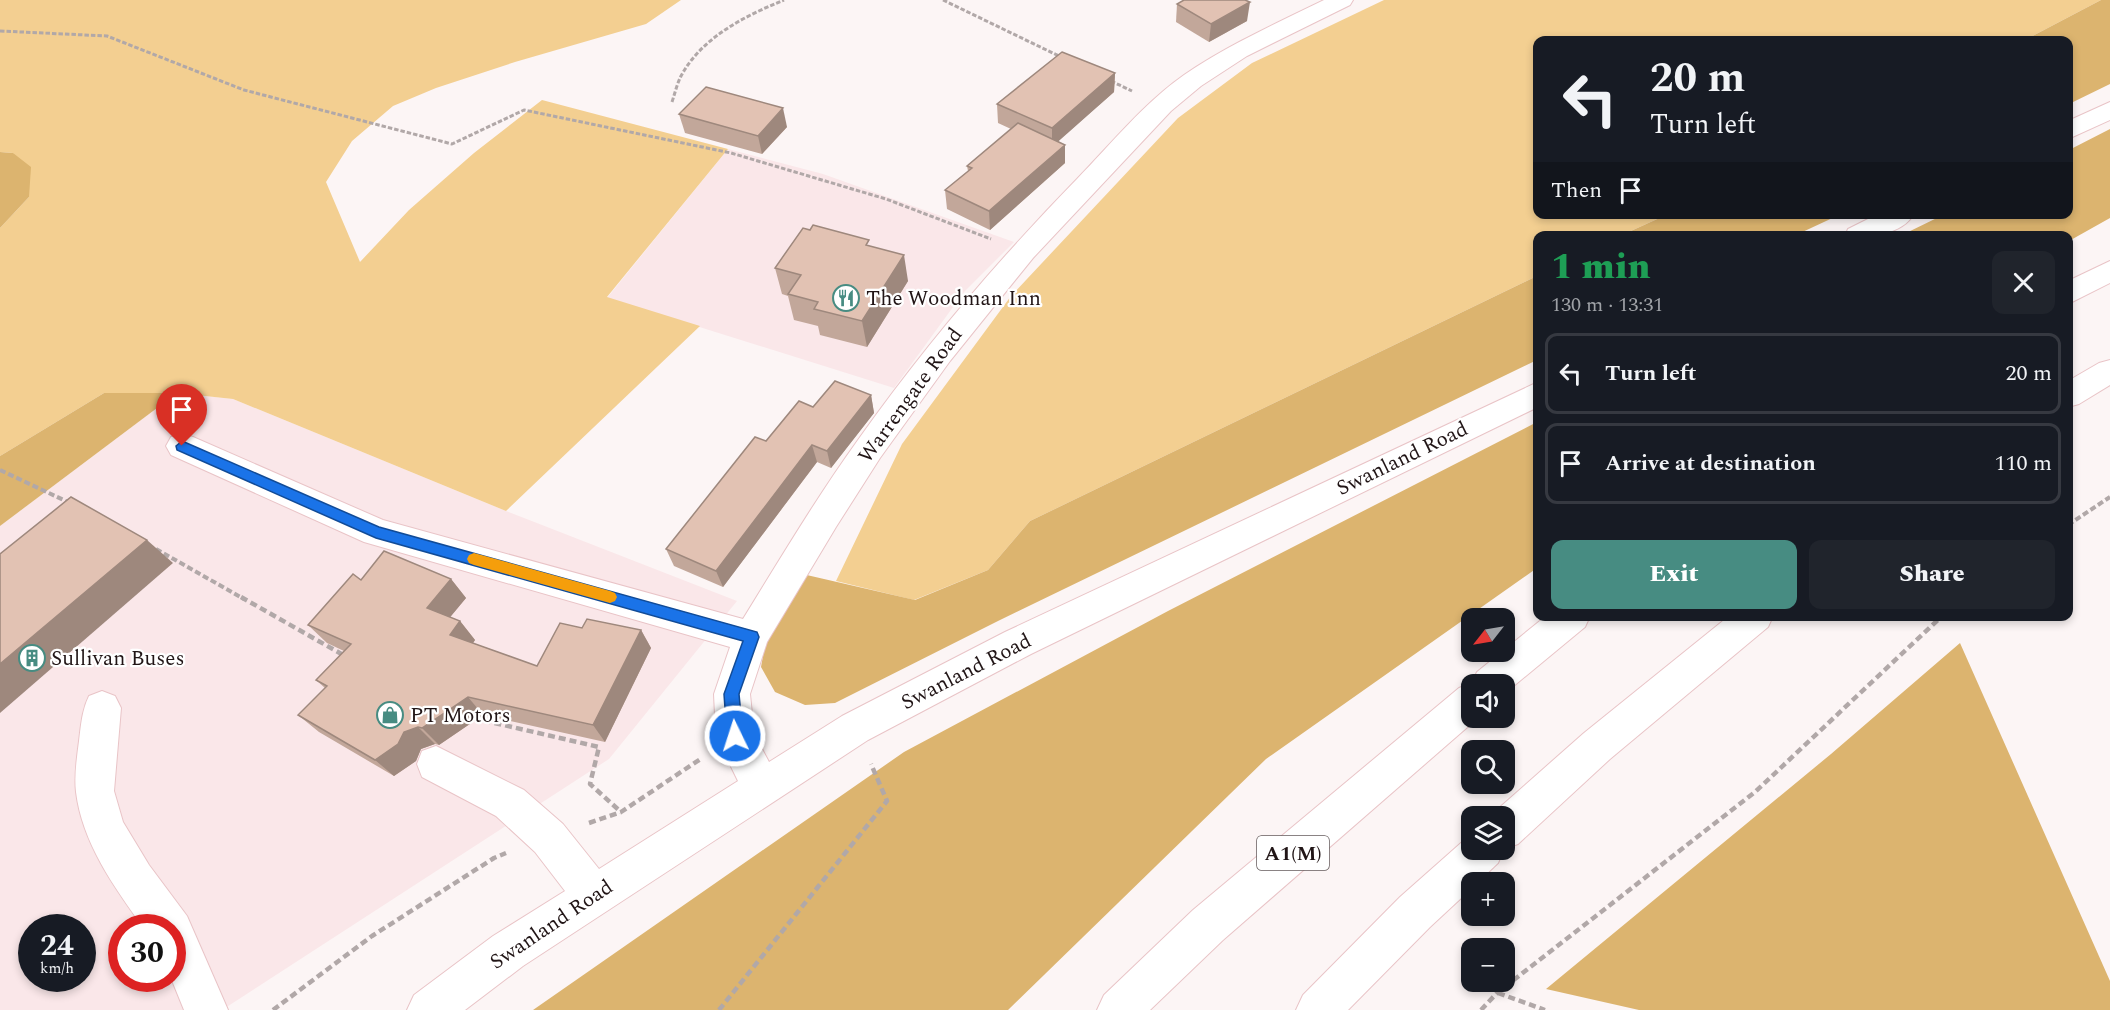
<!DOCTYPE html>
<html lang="en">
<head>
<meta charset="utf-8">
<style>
	:root { --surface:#171b24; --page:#20242c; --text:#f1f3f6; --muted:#9ea1a6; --line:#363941; --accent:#478c82 }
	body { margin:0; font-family:Spectral,serif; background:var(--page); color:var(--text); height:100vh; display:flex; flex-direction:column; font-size:22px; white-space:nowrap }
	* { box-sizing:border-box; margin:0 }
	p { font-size:20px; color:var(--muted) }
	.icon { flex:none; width:33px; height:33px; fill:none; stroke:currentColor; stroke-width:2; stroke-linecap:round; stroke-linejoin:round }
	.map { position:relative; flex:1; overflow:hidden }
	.panel { position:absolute; left:1533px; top:231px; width:540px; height:390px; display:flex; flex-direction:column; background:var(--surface); border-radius:12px; box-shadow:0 3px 9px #0003 }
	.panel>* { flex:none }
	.guide { position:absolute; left:1533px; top:36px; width:540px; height:183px; border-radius:12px; box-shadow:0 3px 9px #0003; background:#171b24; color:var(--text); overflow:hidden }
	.needle { width:39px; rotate:239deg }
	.tools { position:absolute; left:1461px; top:608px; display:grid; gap:12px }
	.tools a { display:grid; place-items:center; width:54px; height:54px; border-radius:12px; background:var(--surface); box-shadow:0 3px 9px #0003; font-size:30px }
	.speed { position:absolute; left:18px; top:914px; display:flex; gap:12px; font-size:30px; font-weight:700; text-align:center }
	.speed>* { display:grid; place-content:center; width:78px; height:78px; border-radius:50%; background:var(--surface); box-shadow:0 3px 9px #0003; line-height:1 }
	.speed small { font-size:15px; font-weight:400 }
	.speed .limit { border:9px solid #d22; background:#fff; color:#111 }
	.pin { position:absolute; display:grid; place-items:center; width:51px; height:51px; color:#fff; margin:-62px -26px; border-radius:50% 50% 50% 0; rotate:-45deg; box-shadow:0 0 6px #0007 }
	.pin .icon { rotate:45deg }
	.me { position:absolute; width:66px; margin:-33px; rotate:356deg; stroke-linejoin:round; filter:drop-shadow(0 0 4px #0008) }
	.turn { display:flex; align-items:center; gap:21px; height:126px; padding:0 18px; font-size:27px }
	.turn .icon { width:78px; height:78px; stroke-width:2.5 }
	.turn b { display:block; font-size:42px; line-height:51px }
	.then { display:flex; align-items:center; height:57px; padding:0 18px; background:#0003; gap:12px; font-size:22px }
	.round { display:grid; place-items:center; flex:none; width:63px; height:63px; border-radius:12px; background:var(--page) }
	.head { display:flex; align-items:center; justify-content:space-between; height:102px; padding:0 18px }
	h1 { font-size:36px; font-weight:800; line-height:45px; color:#1e9e55 }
	.button { display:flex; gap:12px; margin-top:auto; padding:12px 18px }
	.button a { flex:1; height:69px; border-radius:12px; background:var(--accent); color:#fff; font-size:24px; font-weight:800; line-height:69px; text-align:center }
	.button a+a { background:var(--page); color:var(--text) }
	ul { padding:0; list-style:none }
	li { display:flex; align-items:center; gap:18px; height:81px; margin:0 12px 9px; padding:0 6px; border:3px solid var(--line); border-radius:12px }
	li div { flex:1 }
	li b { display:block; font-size:22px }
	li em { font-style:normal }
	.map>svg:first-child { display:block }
	.built { fill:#fae7e9; fill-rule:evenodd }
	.green { fill:#f3cf91 }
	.forest { fill:#dcb46f }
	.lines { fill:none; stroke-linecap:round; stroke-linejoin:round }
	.minor-casing { stroke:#e9c4c7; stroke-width:2 }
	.highway-casing { stroke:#e9c4c7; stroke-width:2 }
	.path-far2 { stroke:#b1a8a8; stroke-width:3; stroke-dasharray:4.5 2; stroke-linecap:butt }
	.path-far1 { stroke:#b1a8a8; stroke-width:4; stroke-dasharray:6 3; stroke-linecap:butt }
	.path { stroke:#b1a8a8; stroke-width:4.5; stroke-dasharray:7 4; stroke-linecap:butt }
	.minor { fill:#fff; fill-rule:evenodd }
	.highway { fill:#fff; fill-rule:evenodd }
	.wall { fill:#c2a79a }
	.shaded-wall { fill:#9e887d }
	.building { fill:#e2c2b3; stroke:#9e887d; stroke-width:1.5 }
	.route { fill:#1a73e8; stroke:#114b97; stroke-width:1.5 }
	.slow { fill:#f59e0b }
	.labels { text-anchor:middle; stroke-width:4.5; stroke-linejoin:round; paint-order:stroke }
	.shield { fill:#fff; stroke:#645b5c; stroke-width:1.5 }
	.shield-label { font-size:20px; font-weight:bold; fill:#211516 }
	.poi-label { font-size:21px; fill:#211516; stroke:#fff; text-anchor:start }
	.street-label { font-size:21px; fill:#211516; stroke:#fff }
</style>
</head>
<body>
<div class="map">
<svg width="2110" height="1010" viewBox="0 0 2110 1010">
	<rect width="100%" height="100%" fill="#fcf5f5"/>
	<g class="built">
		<polygon points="728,149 823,174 1014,242 964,292 894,388 607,298"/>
		<path d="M177,393L233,399L506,511L737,601L609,759L222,1010H0V526ZM32,927H82V978H32ZM122,927H172V978H122Z"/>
	</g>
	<g class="green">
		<polygon points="0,0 681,0 646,24 515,62 436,88 393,106 352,141 326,182 360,262 409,210 474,153 542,100 728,149 607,297 700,326 506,511 233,399 177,393 104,393 0,456 0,228 29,197 13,153 0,152"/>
		<polygon points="1384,0 2101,0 2025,40 1538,40 1538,214 1666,215 1622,235 1538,236 1537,276 1030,521 988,570 914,600 836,581 902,444 1011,296 1178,118 1252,63"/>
	</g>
	<g class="forest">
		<polygon points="2101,0 2110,0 2110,84 2069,104 2068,40 2025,40"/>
		<polygon points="2110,129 2110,218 2069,241 2068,236 1902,235 1943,215 2068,214 2069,150"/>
		<polygon points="0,152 13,153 31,167 29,197 0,228"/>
		<polygon points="1666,215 1666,214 1839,215 1796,235 1622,235"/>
		<polygon points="1537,276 1537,360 998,621 835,703 805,705 775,692 761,667 767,634 798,573 915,600 988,570 1030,521"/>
		<polygon points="104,393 177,393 0,526 0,456"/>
		<polygon points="1537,422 1537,568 1266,759 1008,1010 533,1010 904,752 1168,611"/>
		<polygon points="1960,643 2110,981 2110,1010 1639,1010 1546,989 1831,754"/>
	</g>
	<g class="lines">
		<defs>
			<g id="minor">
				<path d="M1324,0H1353L1350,5L1247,56L1201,86L1171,111L1033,258L950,361L880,458L836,527L767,642L750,694L754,734L769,762L842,716L1005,632L1538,382V407L1031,654L868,740L523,966L465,1010H407L414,995L493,936L565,891L535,852L496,816L422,777L417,764L422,751L436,746L524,790L563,824L599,869L738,781L716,736L714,694L730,647L364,542L171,455L166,446L171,437L182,434L193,437L383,520L743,619C780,559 817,497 858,440C924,347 997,261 1077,179C1111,144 1144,103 1184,75C1228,45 1277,23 1324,0Z"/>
				<polygon points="2110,102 2110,120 2068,139 2068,121"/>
				<path d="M1878,214H1914C1900,237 1868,236 1845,236L1848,229Z"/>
				<path d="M102,691L115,696L121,708L114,791L123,822L149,865L187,916L228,1010H184L171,978L172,927H143C114,887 82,842 76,792C74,775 77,757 79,741C81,725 82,710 89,696Z"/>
			</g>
			<g id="highway">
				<polygon points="2110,261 2110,283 2068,304 2068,281"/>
				<polygon points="2110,360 2110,385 2079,404 2068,407 2068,381 2099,363"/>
				<polygon points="1546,616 1590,616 1585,627 1504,694 1504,684 1472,684 1472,717 1479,717 1223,940 1150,1010 1097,1010 1104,995 1193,910 1459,688 1472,683 1477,672"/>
				<polygon points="1729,616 1773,616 1768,627 1610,759 1518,844 1504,849 1498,863 1478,882 1472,882 1472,888 1430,927 1348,1010 1296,1010 1303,995 1400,897 1470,835 1472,834 1472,849 1504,849 1504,816 1490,816 1584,733"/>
			</g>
		</defs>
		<use href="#minor" class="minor-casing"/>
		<use href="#highway" class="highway-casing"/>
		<g class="path-far2">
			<polyline points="943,0 1061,57"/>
			<polyline points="0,31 107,36 244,90 452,144 524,110 731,153 886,199 991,239"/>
			<polyline points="1111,81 1132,91"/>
			<path d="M672,102C675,93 677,84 681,76C702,37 745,16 784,0"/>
		</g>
		<g class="path-far1">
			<polyline points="0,470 70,503"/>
			<polyline points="2068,525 2110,497"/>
			<polyline points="156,549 244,599"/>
		</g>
		<g class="path">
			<polyline points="241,597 345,656"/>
			<polyline points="473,718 599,747 590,784 621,812"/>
			<polyline points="589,823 621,812 702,758"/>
			<polyline points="1498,993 1545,1010"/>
			<polyline points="273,1010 372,936 494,858 506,853"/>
			<polyline points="719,1010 887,801 871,764"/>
			<polyline points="1481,1010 1497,993 1755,792 1942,616"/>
		</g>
		<use href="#minor" class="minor"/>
		<use href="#highway" class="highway"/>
	</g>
	<g class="wall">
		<polygon points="1177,4 1247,21 1209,42 1176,22"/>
		<polygon points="1115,73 1114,92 1058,141 1065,145 1065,163 990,230 947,209 945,190 968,171 967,166 1011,129 998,123 997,104"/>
		<polygon points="679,114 787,127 762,154 685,133"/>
		<polygon points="870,246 908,281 867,347 820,335 818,326 794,320 788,296 782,294 775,268"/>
		<polygon points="871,395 874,413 831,468 817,462 723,587 674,566 666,549 766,441"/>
		<polygon points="451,579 466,598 450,617 460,621 475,640 473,643 537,666 582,628 641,630 651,648 605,742 483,715 439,745 435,744 421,749 416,761 394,776 319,732 298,715 325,688 316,680 344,651 327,643 308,625 361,580"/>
	</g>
	<g class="shaded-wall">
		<polygon points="1250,2 1247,21 1209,42 1211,24"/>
		<polygon points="1115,73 1114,92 1052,147 1052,128"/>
		<polygon points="783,108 787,127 762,154 758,136"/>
		<polygon points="1065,145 1065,163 990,230 989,211"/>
		<polygon points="904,255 908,281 867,347 862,321"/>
		<polygon points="871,395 874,413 831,468 827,451"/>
		<polygon points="812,445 817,462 723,587 716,571"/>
		<polygon points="147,540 173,563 0,713 0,664"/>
		<polygon points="451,579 466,598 442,627 427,608"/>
		<polygon points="460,621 475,640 466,653 450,635"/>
		<polygon points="641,630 651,648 605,742 593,725"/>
		<polygon points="468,697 483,715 439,745 422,728"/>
		<polygon points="418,727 435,744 421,749 416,761 394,776 375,760 404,732"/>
	</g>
	<g class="building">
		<polygon points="1184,0 1245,0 1250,2 1211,24 1177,4"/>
		<polygon points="1062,52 1115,73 1052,128 997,104"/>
		<polygon points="706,87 783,108 758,136 679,114"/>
		<polygon points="1018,123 1065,145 989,211 945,190 972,168 967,166"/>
		<polygon points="813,225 869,240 866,245 904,255 862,321 814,309 818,302 788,294 801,275 775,268 803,228 810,230"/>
		<polygon points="835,381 871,395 827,451 812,445 716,571 666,549 755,437 766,441 799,401 813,407"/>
		<polygon points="71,497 147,540 0,664 0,554"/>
		<polygon points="384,551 451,579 427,608 460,621 450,635 537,666 560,623 582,628 587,619 641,630 593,725 468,697 422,728 418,727 404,732 398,744 375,760 298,715 327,686 316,680 351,644 308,625 353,574 361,580"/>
	</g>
	<polygon class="route" points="182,441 379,527 757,632 759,637 739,694 743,736 740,741 735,744 729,741 727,736 724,694 743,641 376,538 177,450 176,446"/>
	<polygon class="slow" points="474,553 610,591 615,593 617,597 615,601 610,603 474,565 469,563 467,559 469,555"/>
	<defs>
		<symbol id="restaurant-ring" viewBox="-11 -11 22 22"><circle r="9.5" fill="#fff" stroke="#478c82" stroke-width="1.5"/><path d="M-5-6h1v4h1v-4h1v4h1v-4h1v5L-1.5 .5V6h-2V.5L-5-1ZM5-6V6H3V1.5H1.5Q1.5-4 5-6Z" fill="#478c82"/></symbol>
		<symbol id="building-ring" viewBox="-11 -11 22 22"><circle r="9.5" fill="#fff" stroke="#478c82" stroke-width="1.5"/><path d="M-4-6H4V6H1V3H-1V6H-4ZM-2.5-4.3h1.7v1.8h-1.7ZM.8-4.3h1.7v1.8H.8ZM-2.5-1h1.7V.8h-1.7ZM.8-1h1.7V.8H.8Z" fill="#478c82"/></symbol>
		<symbol id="shop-ring" viewBox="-11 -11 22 22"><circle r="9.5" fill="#fff" stroke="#478c82" stroke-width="1.5"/><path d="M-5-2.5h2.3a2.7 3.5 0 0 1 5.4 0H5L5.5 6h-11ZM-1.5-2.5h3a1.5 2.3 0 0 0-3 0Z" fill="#478c82"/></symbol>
	</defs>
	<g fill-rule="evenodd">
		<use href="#restaurant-ring" x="831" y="283" width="30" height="30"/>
		<use href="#building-ring" x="17" y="643" width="30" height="30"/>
		<use href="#shop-ring" x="375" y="700" width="30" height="30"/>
	</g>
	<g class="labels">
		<rect class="shield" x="1257" y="836" width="72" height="34" rx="4.5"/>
		<g class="shield-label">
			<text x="1293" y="860">A1(M)</text>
		</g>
		<g class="poi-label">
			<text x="866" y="305">The Woodman Inn</text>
			<text x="51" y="665">Sullivan Buses</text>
			<text x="410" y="722">PT Motors</text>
		</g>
		<g class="street-label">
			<text transform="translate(910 395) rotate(-54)" y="7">Warrengate Road</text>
			<text transform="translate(1402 458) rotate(-26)" y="7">Swanland Road</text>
			<text transform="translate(966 671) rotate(-27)" y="7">Swanland Road</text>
			<text transform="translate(551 924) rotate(-34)" y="7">Swanland Road</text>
		</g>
	</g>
</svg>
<div class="tools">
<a><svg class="needle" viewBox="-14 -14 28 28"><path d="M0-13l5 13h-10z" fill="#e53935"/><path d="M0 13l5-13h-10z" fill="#9ea1a6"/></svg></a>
<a><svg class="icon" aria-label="sound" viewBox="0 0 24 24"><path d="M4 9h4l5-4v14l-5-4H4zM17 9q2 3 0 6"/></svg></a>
<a><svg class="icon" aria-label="search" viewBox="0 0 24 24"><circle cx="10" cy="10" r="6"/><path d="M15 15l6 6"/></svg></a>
<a><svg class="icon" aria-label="layers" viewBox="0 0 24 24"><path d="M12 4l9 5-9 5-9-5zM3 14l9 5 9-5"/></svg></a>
<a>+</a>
<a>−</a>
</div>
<div class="speed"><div>24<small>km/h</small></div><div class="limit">30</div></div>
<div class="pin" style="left:182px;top:446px;background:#d93025"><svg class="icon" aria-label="arrive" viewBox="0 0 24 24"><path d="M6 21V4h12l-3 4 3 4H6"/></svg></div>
<svg class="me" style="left:735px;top:736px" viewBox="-20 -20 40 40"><circle r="17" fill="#1a73e8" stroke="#fff" stroke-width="3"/><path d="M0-11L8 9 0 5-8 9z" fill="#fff"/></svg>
<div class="guide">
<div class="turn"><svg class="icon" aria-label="left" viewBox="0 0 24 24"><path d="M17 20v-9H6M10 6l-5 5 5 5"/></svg><div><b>20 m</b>Turn left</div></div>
<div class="then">Then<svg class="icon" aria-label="arrive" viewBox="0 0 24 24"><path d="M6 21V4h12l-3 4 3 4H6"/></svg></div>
</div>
<section class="panel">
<div class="head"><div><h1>1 min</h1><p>130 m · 13:31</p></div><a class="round"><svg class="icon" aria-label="close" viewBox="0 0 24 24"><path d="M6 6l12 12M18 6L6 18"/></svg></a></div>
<ul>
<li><svg class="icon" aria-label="left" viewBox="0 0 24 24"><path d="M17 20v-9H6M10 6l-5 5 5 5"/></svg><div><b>Turn left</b></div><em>20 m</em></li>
<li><svg class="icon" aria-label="arrive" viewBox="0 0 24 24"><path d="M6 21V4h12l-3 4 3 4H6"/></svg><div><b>Arrive at destination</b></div><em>110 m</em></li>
</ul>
<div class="button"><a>Exit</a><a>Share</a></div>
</section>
</div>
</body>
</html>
